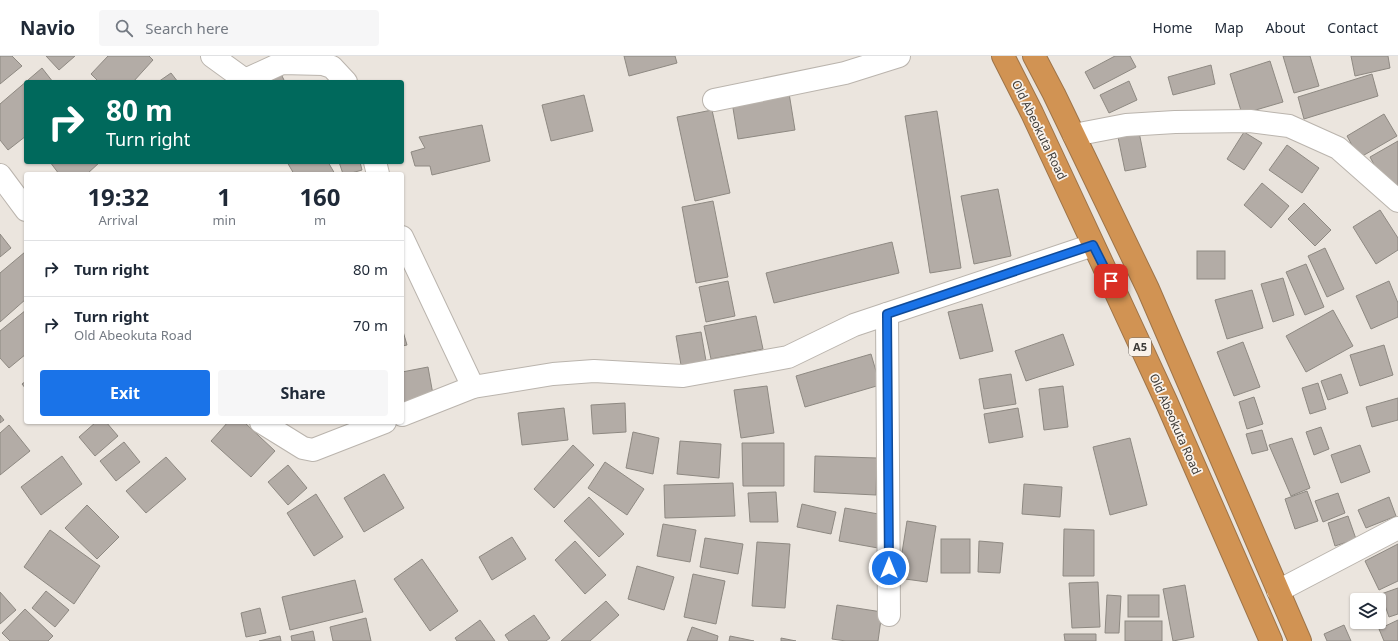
<!DOCTYPE html>
<html lang="en">
<head>
<meta charset="utf-8">
<style>
	:root { --surface:#fff; --page:#f6f6f7; --text:#1f2937; --muted:#747a83; --line:#e0e1e3; --accent:#1a73e8 }
	body { margin:0; font-family:"Noto Sans",sans-serif; background:var(--page); color:var(--text); height:100vh; display:flex; flex-direction:column; font-size:15px; white-space:nowrap }
	* { box-sizing:border-box; margin:0 }
	p { font-size:13px; color:var(--muted) }
	.icon { flex:none; width:22px; height:22px; fill:none; stroke:currentColor; stroke-width:2; stroke-linecap:round; stroke-linejoin:round }
	.map { position:relative; flex:1; overflow:hidden }
	.side { position:absolute; left:24px; top:116px; width:380px; height:252px; display:flex; flex-direction:column; background:var(--surface); border-radius:4px; box-shadow:0 1px 3px #0004 }
	.side>* { flex:none }
	.banner { position:absolute; left:24px; top:24px; width:380px; height:84px; border-radius:4px; box-shadow:0 1px 3px #0004; background:#00695c; color:#fff; overflow:hidden }
	.fabs { position:absolute; left:1350px; top:537px; display:grid; gap:8px }
	.fabs a { display:grid; place-items:center; width:36px; height:36px; border-radius:4px; background:var(--surface); box-shadow:0 1px 3px #0004; font-size:20px }
	.pin { position:absolute; display:grid; place-items:center; width:34px; height:34px; color:#fff; margin:-17px; border-radius:8px; box-shadow:0 2px 6px #0006 }
	.me { position:absolute; width:44px; margin:-22px; rotate:0deg; stroke-linejoin:round; filter:drop-shadow(0 0 3px #0008) }
	.turn { display:flex; align-items:center; gap:14px; height:84px; padding:0 16px; font-size:18px }
	.turn .icon { width:52px; height:52px; stroke-width:2.5 }
	.turn b { display:block; font-size:28px; line-height:34px }
	.eta { display:flex; justify-content:space-evenly; align-items:center; height:68px; text-align:center }
	.eta b { font-size:24px; font-weight:700; line-height:28px }
	.cta { display:flex; gap:8px; margin-top:auto; padding:8px 16px }
	.cta a { flex:1; height:46px; border-radius:4px; background:var(--accent); color:#fff; font-size:16px; font-weight:700; line-height:46px; text-align:center }
	.cta a+a { background:var(--page); color:var(--text) }
	ul { padding:0; list-style:none }
	li { display:flex; align-items:center; gap:12px; height:56px; padding:0 16px; border-top:1px solid var(--line) }
	li div { flex:1 }
	li b { display:block; font-size:15px }
	li em { font-style:normal }
	header { display:flex; align-items:center; gap:24px; box-sizing:border-box; height:56px; padding:0 20px; background:var(--surface); border-bottom:1px solid var(--line) }
	header strong { font-size:19px }
	nav { display:flex; gap:22px; margin-inline-start:auto; font-size:14px }
	.search { width:280px; height:36px; background:var(--page); display:flex; align-items:center; gap:10px; box-sizing:border-box; padding:0 14px; border-radius:4px; color:var(--muted); font-size:15px }
	.map>svg:first-child { display:block }
	.building { fill:#b3aca6; stroke:#8e8982 }
	.lines { fill:none; stroke-linecap:round; stroke-linejoin:round }
	.minor-casing { stroke:#bab4ad; stroke-width:24 }
	.highway-casing { stroke:#9d7449; stroke-width:24 }
	.minor { stroke:#fff; stroke-width:22 }
	.highway { stroke:#d19353; stroke-width:22 }
	.route-casing { stroke:#114b97; stroke-width:10 }
	.route { stroke:#1a73e8; stroke-width:7 }
	.labels { text-anchor:middle; stroke-width:3.5; stroke-linejoin:round; paint-order:stroke }
	.shield { fill:#f9f2eb; stroke:#75716d; stroke-width:1 }
	.shield-label { font-size:11px; font-weight:bold; fill:#3c3a37 }
	.street-label { font-size:12px; fill:#3c3a37; stroke:#f9f2eb }
</style>
</head>
<body>
<header>
<strong>Navio</strong>
<div class="search"><svg class="icon" aria-label="search" viewBox="0 0 24 24"><circle cx="10" cy="10" r="6"/><path d="M15 15l6 6"/></svg>Search here</div>
<nav><a>Home</a><a>Map</a><a>About</a><a>Contact</a></nav>
</header>
<div class="map">
<svg width="1398" height="585" viewBox="0 0 1398 585">
	<rect width="100%" height="100%" fill="#ebe5de"/>
	<g class="building">
		<polygon points="0,0 12,0 22,10 0,28"/>
		<polygon points="46,0 75,0 59,14"/>
		<polygon points="108,0 149,0 153,4 133,26 99,26 91,18"/>
		<polygon points="624,0 675,0 677,7 629,20"/>
		<polygon points="1115,0 1130,0 1136,11 1094,33 1085,16"/>
		<polygon points="1283,0 1310,0 1319,30 1294,37"/>
		<polygon points="1351,0 1388,0 1390,12 1355,20"/>
		<polygon points="1270,5 1283,46 1242,58 1230,18"/>
		<polygon points="1211,9 1215,28 1173,39 1168,21"/>
		<polygon points="42,12 53,26 26,26 26,80 8,94 0,84 0,48"/>
		<polygon points="171,17 178,26 158,26"/>
		<polygon points="281,18 285,26 268,26"/>
		<polygon points="1372,18 1378,40 1304,63 1298,41"/>
		<polygon points="1129,25 1137,44 1109,57 1100,39"/>
		<polygon points="789,37 795,74 738,83 732,46"/>
		<polygon points="584,39 593,75 551,85 542,49"/>
		<polygon points="712,54 730,137 695,145 677,61"/>
		<polygon points="937,55 961,212 930,217 905,60"/>
		<polygon points="1384,58 1397,80 1359,102 1347,80"/>
		<polygon points="482,69 490,105 432,119 430,110 415,110 411,96 425,92 419,81"/>
		<polygon points="1139,76 1146,111 1125,115 1118,81"/>
		<polygon points="1244,76 1262,87 1244,114 1227,103"/>
		<polygon points="1398,85 1398,130 1388,135 1370,101"/>
		<polygon points="1287,89 1319,112 1302,137 1269,114"/>
		<polygon points="50,106 100,106 87,118 59,118"/>
		<polygon points="287,106 328,106 335,118 294,118"/>
		<polygon points="339,106 360,106 362,114 348,118 343,118"/>
		<polygon points="1262,127 1289,150 1271,172 1244,149"/>
		<polygon points="998,133 1011,200 974,208 961,140"/>
		<polygon points="713,145 728,221 696,227 682,151"/>
		<polygon points="1304,147 1331,174 1315,190 1288,163"/>
		<polygon points="1380,154 1398,182 1398,194 1376,208 1353,171"/>
		<polygon points="0,178 11,192 0,201"/>
		<polygon points="892,186 899,217 774,247 766,217"/>
		<polygon points="1325,192 1344,233 1327,241 1308,200"/>
		<rect x="1197" y="195" width="28" height="28"/>
		<polygon points="25,196 26,197 26,243 0,266 0,217"/>
		<polygon points="1306,208 1324,251 1305,259 1286,216"/>
		<polygon points="1283,222 1294,259 1273,266 1261,228"/>
		<polygon points="728,225 735,260 706,266 699,231"/>
		<polygon points="1389,225 1398,247 1398,261 1371,273 1356,240"/>
		<polygon points="1252,234 1263,272 1227,283 1215,244"/>
		<polygon points="982,248 993,295 960,303 948,256"/>
		<polygon points="26,254 26,298 9,312 0,302 0,275"/>
		<polygon points="1333,254 1353,290 1306,316 1286,280"/>
		<polygon points="756,260 763,293 711,303 704,270"/>
		<polygon points="402,272 407,289 402,290"/>
		<polygon points="701,276 706,305 681,309 676,280"/>
		<polygon points="1063,278 1074,309 1026,325 1015,295"/>
		<polygon points="1243,286 1260,331 1234,340 1217,296"/>
		<polygon points="1384,289 1393,319 1360,330 1350,299"/>
		<polygon points="871,298 880,329 805,351 796,320"/>
		<polygon points="428,311 434,344 402,349 402,316"/>
		<polygon points="1011,318 1016,348 984,353 979,323"/>
		<polygon points="1341,318 1348,337 1328,344 1321,325"/>
		<polygon points="26,325 26,333 22,328"/>
		<polygon points="1318,327 1326,353 1310,358 1302,332"/>
		<polygon points="767,330 774,377 741,382 734,334"/>
		<polygon points="1063,330 1068,371 1044,374 1039,333"/>
		<polygon points="1254,341 1263,368 1247,373 1239,346"/>
		<polygon points="1398,342 1398,364 1372,371 1366,351"/>
		<polygon points="625,347 626,376 593,378 591,349"/>
		<polygon points="564,352 568,384 522,389 518,357"/>
		<polygon points="1018,352 1023,381 989,387 984,358"/>
		<polygon points="0,359 4,364 0,367"/>
		<polygon points="96,366 106,366 118,380 95,400 79,381"/>
		<polygon points="228,366 244,366 275,395 251,421 211,385"/>
		<polygon points="9,369 30,395 0,419 0,377"/>
		<polygon points="1321,371 1329,393 1314,399 1306,376"/>
		<polygon points="1262,374 1268,394 1252,398 1246,378"/>
		<polygon points="633,376 659,382 653,418 626,412"/>
		<polygon points="1130,382 1147,449 1110,459 1093,391"/>
		<polygon points="1292,382 1310,432 1291,440 1269,389"/>
		<polygon points="680,385 721,388 719,422 677,418"/>
		<polygon points="124,386 140,406 116,425 100,405"/>
		<polygon points="742,387 784,387 784,430 743,430"/>
		<polygon points="573,389 594,409 554,452 534,433"/>
		<polygon points="1360,389 1370,416 1341,427 1331,399"/>
		<polygon points="62,400 82,428 41,459 21,431"/>
		<polygon points="815,400 877,402 876,439 814,436"/>
		<polygon points="166,401 186,423 146,457 126,435"/>
		<polygon points="605,406 644,433 627,459 588,432"/>
		<polygon points="288,409 307,432 288,449 268,426"/>
		<polygon points="384,418 404,452 364,476 344,442"/>
		<polygon points="733,427 735,460 665,462 664,429"/>
		<polygon points="1024,428 1062,431 1060,461 1022,458"/>
		<polygon points="1307,435 1318,465 1295,473 1285,443"/>
		<polygon points="776,436 778,466 750,466 748,437"/>
		<polygon points="1338,437 1345,457 1323,466 1315,445"/>
		<polygon points="316,438 343,481 314,500 287,457"/>
		<polygon points="589,441 624,478 599,501 564,465"/>
		<polygon points="1389,441 1396,460 1366,472 1358,454"/>
		<polygon points="802,448 836,456 831,478 797,471"/>
		<polygon points="87,449 119,481 97,503 65,472"/>
		<polygon points="845,452 884,459 878,492 839,485"/>
		<polygon points="1348,460 1356,483 1335,490 1328,467"/>
		<polygon points="907,465 936,470 927,526 898,522"/>
		<polygon points="663,468 696,474 690,506 657,500"/>
		<polygon points="1064,473 1094,474 1094,520 1063,520"/>
		<polygon points="50,474 100,510 74,548 24,511"/>
		<polygon points="512,481 526,503 492,524 479,501"/>
		<polygon points="705,482 743,488 738,518 700,511"/>
		<rect x="941" y="483" width="29" height="34"/>
		<polygon points="575,485 606,519 585,538 555,504"/>
		<polygon points="979,485 1003,487 1000,517 978,516"/>
		<polygon points="757,486 790,488 785,552 752,550"/>
		<polygon points="1398,488 1398,525 1379,534 1365,505"/>
		<polygon points="422,503 458,555 430,575 394,523"/>
		<polygon points="637,510 674,521 664,554 628,543"/>
		<polygon points="693,518 725,525 716,568 684,561"/>
		<polygon points="355,524 363,556 290,574 282,541"/>
		<polygon points="1098,526 1100,571 1072,572 1069,527"/>
		<polygon points="1185,529 1194,581 1173,585 1163,533"/>
		<polygon points="1398,532 1398,558 1389,561 1381,538"/>
		<polygon points="46,535 69,554 55,571 32,552"/>
		<polygon points="0,536 16,554 0,568"/>
		<polygon points="1107,539 1121,540 1119,577 1105,577"/>
		<rect x="1128" y="539" width="31" height="22"/>
		<polygon points="606,545 619,559 590,585 561,585"/>
		<polygon points="837,549 882,556 878,585 846,585 832,583"/>
		<polygon points="260,552 266,577 246,581 241,557"/>
		<polygon points="25,553 53,580 48,585 10,585 2,577"/>
		<polygon points="534,559 550,582 546,585 509,585 505,579"/>
		<polygon points="366,562 371,585 333,585 330,571"/>
		<polygon points="480,564 495,585 457,585 455,582"/>
		<polygon points="1398,564 1398,585 1384,585 1379,573"/>
		<rect x="1125" y="565" width="37" height="20"/>
		<polygon points="1344,569 1351,585 1327,585 1324,578"/>
		<polygon points="692,571 718,580 717,585 687,585"/>
		<polygon points="313,575 315,585 292,585 291,580"/>
		<polygon points="1064,578 1096,578 1096,585 1065,585"/>
		<polygon points="280,580 281,585 259,585"/>
		<polygon points="730,580 754,585 729,585"/>
		<polygon points="781,582 796,585 781,585"/>
	</g>
	<g class="lines">
		<defs>
			<g id="minor">
				<polyline points="212,0 245,24 282,7 323,8 332,11 346,26"/>
				<polyline points="714,44 845,17 899,0"/>
				<polyline points="1074,79 1126,69 1175,66 1250,65 1289,70 1338,92 1398,145"/>
				<polyline points="375,106 378,118"/>
				<polyline points="0,119 26,154"/>
				<polyline points="402,181 473,331"/>
				<polyline points="887,258 889,559"/>
				<polyline points="402,359 473,331 553,318 594,315 683,320 788,301 854,269 1093,189"/>
				<polyline points="261,366 303,392 313,394 385,366"/>
				<polyline points="1278,535 1398,472"/>
			</g>
			<g id="highway">
				<polyline points="1003,0 1032,57 1116,237 1166,345 1271,585"/>
				<polyline points="1034,0 1054,38 1148,233 1300,585"/>
			</g>
		</defs>
		<use href="#minor" class="minor-casing"/>
		<use href="#highway" class="highway-casing"/>
		<use href="#minor" class="minor"/>
		<use href="#highway" class="highway"/>
	</g>
	<g class="lines">
		<defs>
			<polyline id="route" points="889,512 887,258 1093,189 1111,225"/>
		</defs>
		<use href="#route" class="route-casing"/>
		<use href="#route" class="route"/>
	</g>
	<g class="labels">
		<rect class="shield" x="1129" y="282" width="22" height="18" rx="3"/>
		<g class="shield-label">
			<text x="1140" y="295">A5</text>
		</g>
		<g class="street-label">
			<text transform="translate(1039 74) rotate(64)" y="4">Old Abeokuta Road</text>
			<text transform="translate(1175 368) rotate(66)" y="4">Old Abeokuta Road</text>
		</g>
	</g>
</svg>
<div class="fabs">
<a><svg class="icon" aria-label="layers" viewBox="0 0 24 24"><path d="M12 4l9 5-9 5-9-5zM3 14l9 5 9-5"/></svg></a>
</div>
<div class="pin" style="left:1111px;top:225px;background:#d93025"><svg class="icon" aria-label="arrive" viewBox="0 0 24 24"><path d="M6 21V4h12l-3 4 3 4H6"/></svg></div>
<svg class="me" style="left:889px;top:512px" viewBox="-20 -20 40 40"><circle r="17" fill="#1a73e8" stroke="#fff" stroke-width="3"/><path d="M0-11L8 9 0 5-8 9z" fill="#fff"/></svg>
<div class="banner">
<div class="turn"><svg class="icon" aria-label="right" viewBox="0 0 24 24"><path d="M7 20v-9h11M14 6l5 5-5 5"/></svg><div><b>80 m</b>Turn right</div></div>
</div>
<section class="side">
<div class="eta">
<div><b>19:32</b><p>Arrival</p></div>
<div><b>1</b><p>min</p></div>
<div><b>160</b><p>m</p></div>
</div>
<ul>
<li><svg class="icon" aria-label="right" viewBox="0 0 24 24"><path d="M7 20v-9h11M14 6l5 5-5 5"/></svg><div><b>Turn right</b></div><em>80 m</em></li>
<li><svg class="icon" aria-label="right" viewBox="0 0 24 24"><path d="M7 20v-9h11M14 6l5 5-5 5"/></svg><div><b>Turn right</b><p>Old Abeokuta Road</p></div><em>70 m</em></li>
</ul>
<div class="cta"><a>Exit</a><a>Share</a></div>
</section>
</div>
</body>
</html>
